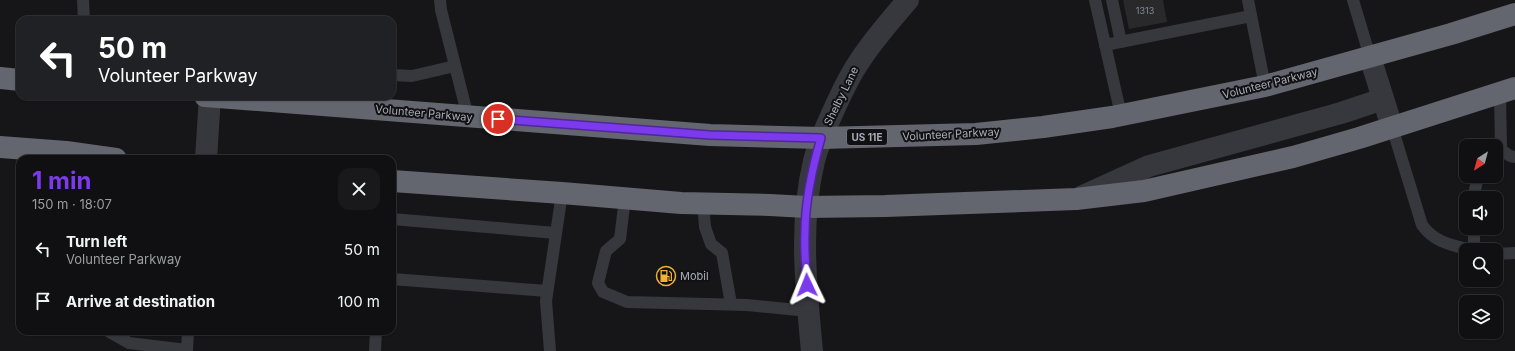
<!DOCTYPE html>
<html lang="en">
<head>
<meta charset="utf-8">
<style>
	:root { --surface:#101012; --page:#19191b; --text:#f1f3f6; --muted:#9c9d9f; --line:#303032; --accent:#7c3aed }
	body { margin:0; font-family:Inter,sans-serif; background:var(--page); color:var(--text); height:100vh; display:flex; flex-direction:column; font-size:15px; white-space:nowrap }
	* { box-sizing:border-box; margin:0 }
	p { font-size:13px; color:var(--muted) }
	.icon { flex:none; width:22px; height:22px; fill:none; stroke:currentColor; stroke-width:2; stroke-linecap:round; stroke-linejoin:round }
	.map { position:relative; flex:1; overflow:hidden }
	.sheet { position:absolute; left:16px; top:155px; width:380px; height:180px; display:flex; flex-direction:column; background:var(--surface); border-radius:12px; box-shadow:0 1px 3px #0004,0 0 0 1px var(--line) }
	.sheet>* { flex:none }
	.guide { position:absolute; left:16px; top:16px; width:380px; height:84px; border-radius:12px; box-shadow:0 1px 3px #0004,0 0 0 1px var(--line); background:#202124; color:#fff; overflow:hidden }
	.needle { width:26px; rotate:216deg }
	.tools { position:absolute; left:1459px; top:139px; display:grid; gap:8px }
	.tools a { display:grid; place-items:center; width:44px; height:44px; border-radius:8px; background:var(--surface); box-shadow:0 1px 3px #0004,0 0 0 1px var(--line); font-size:20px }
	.pin { position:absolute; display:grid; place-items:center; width:34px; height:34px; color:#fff; margin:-17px; border:2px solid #fff; border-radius:50%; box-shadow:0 1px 4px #0007 }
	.me { position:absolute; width:44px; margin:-22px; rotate:358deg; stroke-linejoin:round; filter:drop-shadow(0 0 3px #0008) }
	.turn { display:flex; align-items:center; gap:14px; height:84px; padding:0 16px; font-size:18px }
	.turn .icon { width:52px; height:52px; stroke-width:2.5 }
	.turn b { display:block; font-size:28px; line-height:34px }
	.round { display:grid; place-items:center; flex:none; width:42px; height:42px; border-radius:12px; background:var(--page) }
	.summary { display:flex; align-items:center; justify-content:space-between; height:68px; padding:0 16px }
	h1 { font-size:24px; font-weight:700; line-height:30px; color:var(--accent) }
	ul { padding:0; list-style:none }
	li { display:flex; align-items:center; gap:12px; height:52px; padding:0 16px }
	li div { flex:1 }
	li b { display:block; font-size:15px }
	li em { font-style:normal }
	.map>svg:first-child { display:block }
	.building { fill:#29292c }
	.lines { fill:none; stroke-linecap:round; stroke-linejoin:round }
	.lane { stroke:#37383d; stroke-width:12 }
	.street { stroke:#37383d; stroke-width:22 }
	.highway { stroke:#63666e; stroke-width:22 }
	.route-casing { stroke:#51269a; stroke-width:10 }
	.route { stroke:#7c3aed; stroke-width:7 }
	.labels { text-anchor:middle; stroke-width:4; stroke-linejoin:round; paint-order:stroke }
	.number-label { font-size:9px; fill:#888b94 }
	.shield { fill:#111113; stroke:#7b7e86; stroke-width:1 }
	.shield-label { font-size:10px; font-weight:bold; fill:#a8adb8 }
	.street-label { font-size:11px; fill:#a8adb8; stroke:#111113 }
	.poi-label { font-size:11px; fill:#a8adb8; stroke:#111113; text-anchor:start }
</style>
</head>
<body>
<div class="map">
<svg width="1515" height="351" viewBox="0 0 1515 351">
	<rect width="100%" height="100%" fill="#161618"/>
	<polygon class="building" points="1123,0 1163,0 1167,22 1129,29"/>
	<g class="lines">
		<g class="lane">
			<polyline points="83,0 84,20"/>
			<polyline points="440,0 441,10 468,117"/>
			<polyline points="1095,0 1121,115"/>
			<polyline points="1112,0 1121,42"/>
			<polyline points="1248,0 1265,86"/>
			<polyline points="1353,0 1370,57"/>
			<polyline points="1105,45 1251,16"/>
			<polyline points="392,75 412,76 455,66"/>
			<path d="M1500,94L1501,149C1505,153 1510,157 1515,157"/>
			<path d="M1392,127L1422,225C1435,243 1452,245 1472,250"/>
			<polyline points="625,198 620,239 606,251 598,283 603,292 627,302 747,305 808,311"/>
			<polyline points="1475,198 1475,190 1478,176"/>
			<polyline points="703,203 705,227 711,244 722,253 731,304"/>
			<polyline points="392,219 556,233"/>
			<polyline points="1474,250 1474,228"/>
			<polyline points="1496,254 1515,253"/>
			<polyline points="392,279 547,291"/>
			<polyline points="108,331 129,343 187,350"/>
			<polyline points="187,351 188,331"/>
			<polyline points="375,351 376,331"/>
			<polyline points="550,351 546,301 562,193"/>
		</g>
		<g class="street">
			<polyline points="1370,57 1392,127"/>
			<polyline points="206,159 210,96"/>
			<polyline points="1083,196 1149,166 1341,113 1383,99"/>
			<path d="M812,351C806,288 799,223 814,161C819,141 828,123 836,105C843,90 850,75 859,62C873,40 891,20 908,0"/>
		</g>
		<g class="highway">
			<polyline points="0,78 20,80"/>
			<polyline points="205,96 710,135 821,138 976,134 1043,127 1112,117 1265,86 1451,34 1515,14"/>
			<polyline points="0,147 66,152 116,159"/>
			<polyline points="392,181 562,193 681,203 770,205 806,207 885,206 1076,199 1144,191 1293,157 1359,138 1515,88"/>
		</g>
	</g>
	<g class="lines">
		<defs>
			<path id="route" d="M498,119L710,135L821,138C812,169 805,201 805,233C804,250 806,268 807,285"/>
		</defs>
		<use href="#route" class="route-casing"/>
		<use href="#route" class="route"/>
	</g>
	<defs>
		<symbol id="fuel-ring" viewBox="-11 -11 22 22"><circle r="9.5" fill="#111113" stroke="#f2b134" stroke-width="1.5"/><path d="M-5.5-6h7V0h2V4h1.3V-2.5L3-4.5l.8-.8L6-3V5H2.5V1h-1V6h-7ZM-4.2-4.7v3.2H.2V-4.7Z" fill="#f2b134"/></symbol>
	</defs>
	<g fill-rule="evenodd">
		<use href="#fuel-ring" x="655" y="265" width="22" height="22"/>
	</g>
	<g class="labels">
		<g class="number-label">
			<text x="1145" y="14">1313</text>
		</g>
		<rect class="shield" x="847" y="129" width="40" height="16" rx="3"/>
		<g class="shield-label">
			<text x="867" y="141">US 11E</text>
		</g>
		<g class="street-label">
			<text transform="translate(1270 83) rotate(-14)" y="4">Volunteer Parkway</text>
			<text transform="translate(841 96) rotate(-64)" y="4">Shelby Lane</text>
			<text transform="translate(424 113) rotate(5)" y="4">Volunteer Parkway</text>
			<text transform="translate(951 134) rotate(-3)" y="4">Volunteer Parkway</text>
		</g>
		<g class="poi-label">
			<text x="680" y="280">Mobil</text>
		</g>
	</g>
</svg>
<div class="tools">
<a><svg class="needle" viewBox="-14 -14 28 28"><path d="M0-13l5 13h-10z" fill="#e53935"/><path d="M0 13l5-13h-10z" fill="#9c9d9f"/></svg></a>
<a><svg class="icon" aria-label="sound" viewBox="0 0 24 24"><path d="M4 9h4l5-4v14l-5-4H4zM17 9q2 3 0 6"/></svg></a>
<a><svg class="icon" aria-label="search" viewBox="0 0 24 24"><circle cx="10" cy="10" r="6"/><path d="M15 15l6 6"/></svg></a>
<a><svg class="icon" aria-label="layers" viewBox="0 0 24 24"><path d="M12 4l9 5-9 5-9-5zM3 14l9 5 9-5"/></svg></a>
</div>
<div class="pin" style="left:498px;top:119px;background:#d93025"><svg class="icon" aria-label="arrive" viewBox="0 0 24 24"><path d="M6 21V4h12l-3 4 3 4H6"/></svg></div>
<svg class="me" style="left:807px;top:285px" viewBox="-20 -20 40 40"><path d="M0-17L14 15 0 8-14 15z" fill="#7c3aed" stroke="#fff" stroke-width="4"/></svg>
<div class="guide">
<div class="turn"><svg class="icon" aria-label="left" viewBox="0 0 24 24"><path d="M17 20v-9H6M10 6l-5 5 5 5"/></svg><div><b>50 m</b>Volunteer Parkway</div></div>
</div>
<section class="sheet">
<div class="summary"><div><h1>1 min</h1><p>150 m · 18:07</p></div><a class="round"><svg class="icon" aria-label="close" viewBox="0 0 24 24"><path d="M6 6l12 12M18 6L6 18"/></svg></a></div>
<ul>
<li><svg class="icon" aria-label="left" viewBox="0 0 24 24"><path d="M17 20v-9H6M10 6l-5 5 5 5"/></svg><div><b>Turn left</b><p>Volunteer Parkway</p></div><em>50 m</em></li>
<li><svg class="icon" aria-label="arrive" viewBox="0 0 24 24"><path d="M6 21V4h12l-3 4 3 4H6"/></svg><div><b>Arrive at destination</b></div><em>100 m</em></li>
</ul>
</section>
</div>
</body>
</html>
